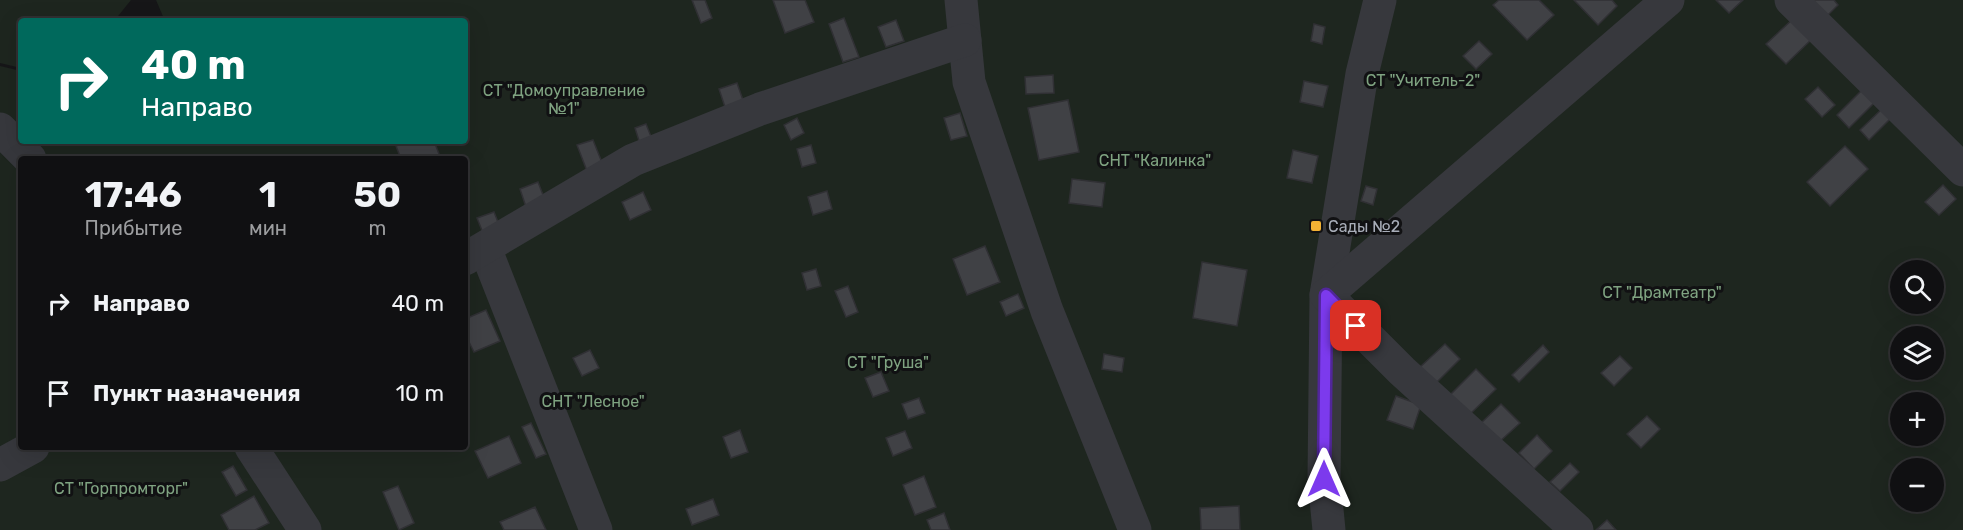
<!DOCTYPE html>
<html lang="ru">
<head>
<meta charset="utf-8">
<style>
	:root { --surface:#101012; --page:#1e1e20; --text:#f1f3f6; --muted:#9c9d9f; --line:#303032 }
	body { margin:0; font-family:Rubik,sans-serif; background:var(--page); color:var(--text); height:100vh; display:flex; flex-direction:column; font-size:22px; white-space:nowrap }
	* { box-sizing:border-box; margin:0 }
	p { font-size:20px; color:var(--muted) }
	.icon { flex:none; width:33px; height:33px; fill:none; stroke:currentColor; stroke-width:2; stroke-linecap:round; stroke-linejoin:round }
	.map { position:relative; flex:1; overflow:hidden }
	.details { position:absolute; left:18px; top:156px; width:450px; height:294px; display:flex; flex-direction:column; background:var(--surface); border-radius:6px; box-shadow:0 6px 24px #0002,0 0 0 2px var(--line) }
	.details>* { flex:none }
	.hud { position:absolute; left:18px; top:18px; width:450px; height:126px; border-radius:6px; box-shadow:0 6px 24px #0002,0 0 0 2px var(--line); background:#00695c; color:#fff; overflow:hidden }
	.tools { position:absolute; left:1890px; top:260px; display:grid; gap:12px }
	.tools a { display:grid; place-items:center; width:54px; height:54px; border-radius:50%; background:var(--surface); box-shadow:0 6px 24px #0002,0 0 0 2px var(--line); font-size:30px }
	.pin { position:absolute; display:grid; place-items:center; width:51px; height:51px; color:#fff; margin:-26px; border-radius:12px; box-shadow:0 3px 9px #0006 }
	.me { position:absolute; width:66px; margin:-33px; rotate:0deg; stroke-linejoin:round; filter:drop-shadow(0 0 4px #0008) }
	.turn { display:flex; align-items:center; gap:21px; height:126px; padding:0 24px; font-size:27px }
	.turn .icon { width:78px; height:78px; stroke-width:2.5 }
	.turn b { display:block; font-size:42px; line-height:51px }
	.eta { display:flex; justify-content:space-evenly; align-items:center; height:102px; text-align:center }
	.eta b { font-size:36px; font-weight:700; line-height:42px }
	ul { padding:0; list-style:none }
	li { display:flex; align-items:center; gap:18px; height:90px; padding:0 24px }
	li div { flex:1 }
	li b { display:block; font-size:22px }
	li em { font-style:normal }
	.map>svg:first-child { display:block }
	.green { fill:#1e261f; fill-rule:evenodd }
	.building { fill:#404145; stroke:#303034; stroke-width:1.5 }
	.lines { fill:none; stroke-linecap:round; stroke-linejoin:round }
	.minor { stroke:#37383d; stroke-width:33 }
	.route-casing { stroke:#51269a; stroke-width:15 }
	.route { stroke:#7c3aed; stroke-width:10 }
	.poi-dot { fill:#f2b134; stroke:#111113; stroke-width:2 }
	.labels { text-anchor:middle; stroke-width:6; stroke-linejoin:round; paint-order:stroke }
	.park-label { font-size:16px; fill:#7fa381; stroke:#111113 }
	.poi-label { font-size:16px; fill:#a8adb8; stroke:#111113; text-anchor:start }
</style>
</head>
<body>
<div class="map">
<svg width="1963" height="530" viewBox="0 0 1963 530">
	<rect width="100%" height="100%" fill="#161618"/>
	<g class="green">
		<polygon points="0,0 131,0 114,21 21,21 21,68 0,63"/>
		<path d="M156,0H1963V530H0V66L21,71V141H465V21H165ZM21,159H465V447H21ZM1900,270H1934V303H1900ZM1900,336H1934V369H1900ZM1900,402H1934V435H1900ZM1900,468H1934V501H1900Z"/>
	</g>
	<g class="building">
		<polygon points="692,0 705,0 712,18 701,23"/>
		<polygon points="773,0 805,0 814,22 785,33"/>
		<polygon points="1499,0 1539,0 1554,15 1527,40 1493,5"/>
		<polygon points="1574,0 1612,0 1617,6 1598,25"/>
		<polygon points="1716,0 1743,0 1729,13"/>
		<polygon points="1812,0 1834,0 1838,5 1827,16"/>
		<polygon points="1795,17 1814,37 1786,64 1766,44"/>
		<polygon points="844,18 859,57 843,62 829,24"/>
		<polygon points="896,20 904,41 886,47 878,27"/>
		<polygon points="1314,24 1325,27 1322,44 1311,41"/>
		<polygon points="1479,41 1492,54 1476,69 1463,56"/>
		<polygon points="1053,75 1054,93 1026,94 1025,77"/>
		<polygon points="1304,81 1328,86 1323,107 1300,102"/>
		<polygon points="737,83 744,103 726,110 719,89"/>
		<polygon points="1818,87 1835,105 1822,117 1805,99"/>
		<polygon points="1862,90 1875,102 1849,128 1837,115"/>
		<polygon points="1068,100 1079,152 1039,160 1028,108"/>
		<polygon points="1884,107 1893,116 1869,140 1860,130"/>
		<polygon points="960,113 967,136 951,140 944,118"/>
		<polygon points="797,118 804,133 791,140 784,125"/>
		<polygon points="646,124 652,139 640,144 635,128"/>
		<polygon points="593,140 603,165 587,171 577,145"/>
		<polygon points="410,141 434,141 441,159 401,159 396,146"/>
		<polygon points="811,145 816,163 802,167 797,149"/>
		<polygon points="1845,146 1868,169 1830,206 1807,182"/>
		<polygon points="1293,150 1318,156 1312,183 1287,178"/>
		<polygon points="1072,179 1105,183 1102,207 1069,203"/>
		<polygon points="538,182 545,200 526,207 520,189"/>
		<polygon points="1943,185 1956,199 1939,215 1925,202"/>
		<polygon points="1366,186 1377,189 1373,205 1361,201"/>
		<polygon points="827,191 832,209 813,215 808,197"/>
		<polygon points="643,192 651,210 630,220 622,202"/>
		<polygon points="494,212 500,227 483,233 477,218"/>
		<polygon points="985,246 1000,282 967,295 953,259"/>
		<polygon points="1202,262 1247,270 1237,326 1193,318"/>
		<polygon points="816,269 821,286 807,290 802,273"/>
		<polygon points="848,286 858,312 846,317 835,291"/>
		<polygon points="1018,294 1024,308 1006,316 1000,302"/>
		<polygon points="486,310 500,341 474,352 465,334 465,319"/>
		<polygon points="1445,344 1460,359 1435,384 1419,368"/>
		<polygon points="1543,345 1549,352 1519,382 1512,375"/>
		<polygon points="590,350 599,368 582,376 573,358"/>
		<polygon points="1104,354 1124,358 1122,372 1102,369"/>
		<polygon points="1620,356 1632,368 1614,386 1601,373"/>
		<polygon points="1476,369 1496,389 1468,416 1449,396"/>
		<polygon points="881,372 889,391 873,397 865,378"/>
		<polygon points="1396,396 1421,405 1413,429 1387,420"/>
		<polygon points="919,398 925,413 908,419 902,404"/>
		<polygon points="1501,404 1520,423 1498,443 1480,424"/>
		<polygon points="1647,416 1660,429 1641,448 1627,434"/>
		<polygon points="531,423 546,454 536,458 522,427"/>
		<polygon points="740,430 748,452 731,458 723,437"/>
		<polygon points="905,431 912,448 893,456 886,438"/>
		<polygon points="1537,435 1552,451 1534,469 1519,453"/>
		<polygon points="509,436 521,463 488,478 475,451"/>
		<polygon points="1570,463 1579,472 1560,491 1550,482"/>
		<polygon points="233,466 247,490 236,496 222,472"/>
		<polygon points="924,476 936,507 915,515 903,485"/>
		<polygon points="398,486 414,523 399,530 383,492"/>
		<polygon points="254,496 269,523 255,530 229,530 221,515"/>
		<polygon points="713,499 719,515 692,525 686,509"/>
		<polygon points="1239,506 1240,530 1201,530 1200,508"/>
		<polygon points="535,507 546,530 504,530 500,522"/>
		<polygon points="944,513 950,530 931,530 927,520"/>
		<polygon points="1607,520 1616,530 1596,530"/>
	</g>
	<g class="lines">
		<g class="minor">
			<polyline points="961,0 969,82 1047,311 1135,530"/>
			<polyline points="1791,0 1963,170"/>
			<polyline points="0,129 30,159"/>
			<polyline points="485,248 596,530"/>
			<polyline points="465,259 633,160 760,109 965,40"/>
			<polyline points="251,447 305,530"/>
			<polyline points="0,465 33,447"/>
			<polyline points="1329,530 1324,479 1326,295 1362,74 1380,0"/>
			<polyline points="1577,530 1402,371 1326,295 1668,0"/>
		</g>
	</g>
	<g class="lines">
		<defs>
			<polyline id="route" points="1324,479 1326,295 1356,326"/>
		</defs>
		<use href="#route" class="route-casing"/>
		<use href="#route" class="route"/>
	</g>
	<rect class="poi-dot" x="1310" y="220" width="12" height="12" rx="3"/>
	<g class="labels">
		<g class="park-label">
			<text x="1423" y="86">СТ "Учитель-2"</text>
			<text x="564" y="96">СТ "Домоуправление<tspan x="564" dy="18">№1"</tspan></text>
			<text x="1155" y="166">СНТ "Калинка"</text>
			<text x="1662" y="298">СТ "Драмтеатр"</text>
			<text x="888" y="368">СТ "Груша"</text>
			<text x="593" y="407">СНТ "Лесное"</text>
			<text x="121" y="494">СТ "Горпромторг"</text>
		</g>
		<g class="poi-label">
			<text x="1328" y="232">Сады №2</text>
		</g>
	</g>
</svg>
<div class="tools">
<a><svg class="icon" aria-label="search" viewBox="0 0 24 24"><circle cx="10" cy="10" r="6"/><path d="M15 15l6 6"/></svg></a>
<a><svg class="icon" aria-label="layers" viewBox="0 0 24 24"><path d="M12 4l9 5-9 5-9-5zM3 14l9 5 9-5"/></svg></a>
<a>+</a>
<a>−</a>
</div>
<div class="pin" style="left:1356px;top:326px;background:#d93025"><svg class="icon" aria-label="arrive" viewBox="0 0 24 24"><path d="M6 21V4h12l-3 4 3 4H6"/></svg></div>
<svg class="me" style="left:1324px;top:479px" viewBox="-20 -20 40 40"><path d="M0-17L14 15 0 8-14 15z" fill="#7c3aed" stroke="#fff" stroke-width="4"/></svg>
<div class="hud">
<div class="turn"><svg class="icon" aria-label="right" viewBox="0 0 24 24"><path d="M7 20v-9h11M14 6l5 5-5 5"/></svg><div><b>40 m</b>Направо</div></div>
</div>
<section class="details">
<div class="eta">
<div><b>17:46</b><p>Прибытие</p></div>
<div><b>1</b><p>мин</p></div>
<div><b>50</b><p>m</p></div>
</div>
<ul>
<li><svg class="icon" aria-label="right" viewBox="0 0 24 24"><path d="M7 20v-9h11M14 6l5 5-5 5"/></svg><div><b>Направо</b></div><em>40 m</em></li>
<li><svg class="icon" aria-label="arrive" viewBox="0 0 24 24"><path d="M6 21V4h12l-3 4 3 4H6"/></svg><div><b>Пункт назначения</b></div><em>10 m</em></li>
</ul>
</section>
</div>
</body>
</html>
